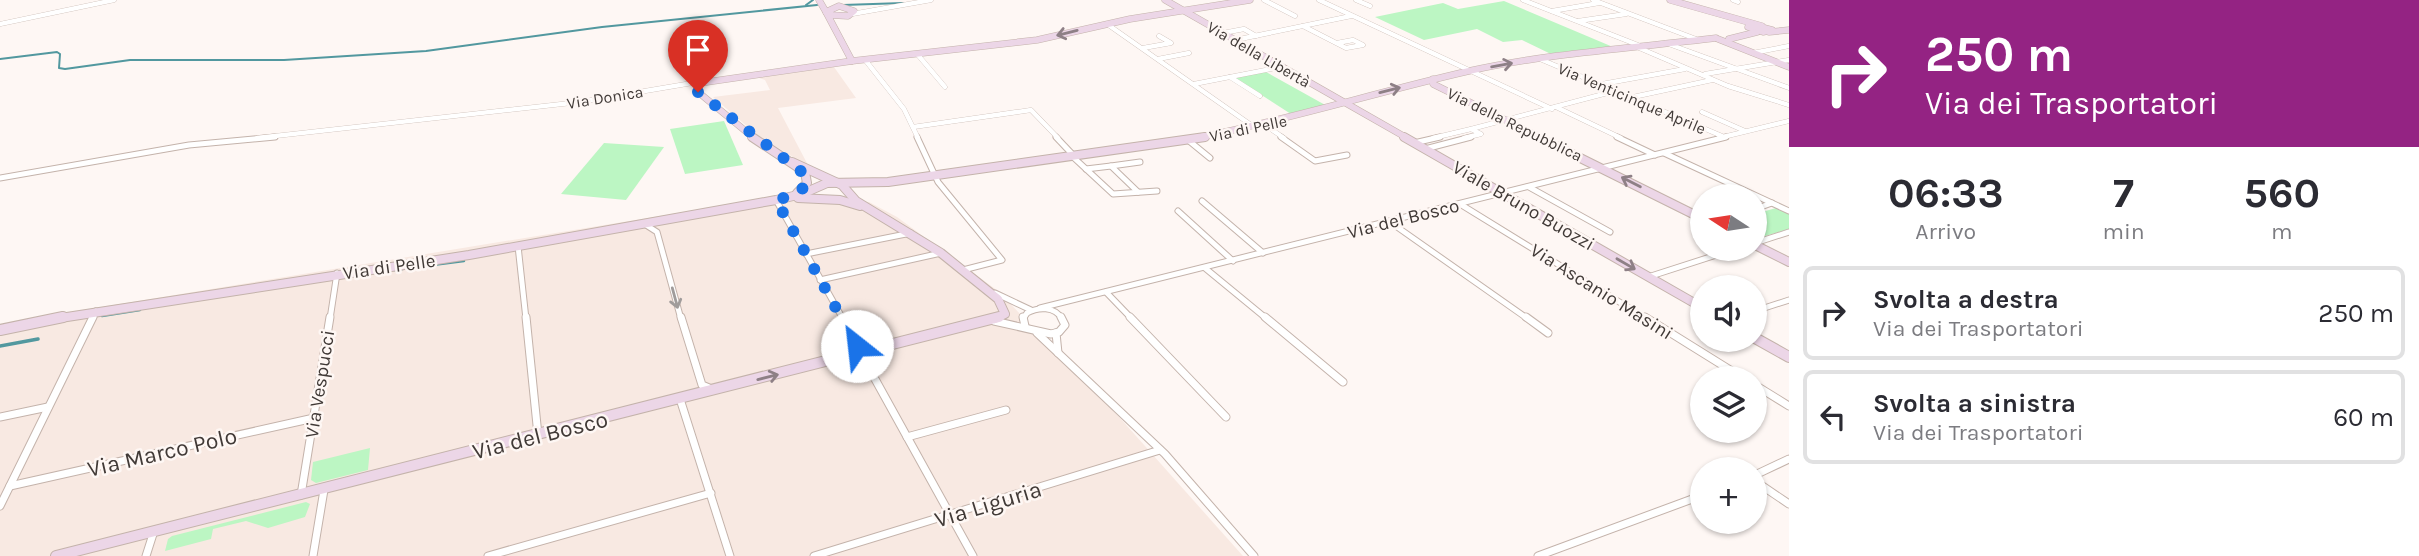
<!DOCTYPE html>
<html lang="it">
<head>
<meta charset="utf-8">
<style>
	:root { --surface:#fff; --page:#f2f2f3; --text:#2b2b33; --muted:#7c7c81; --line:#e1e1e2 }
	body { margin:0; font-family:Karla,sans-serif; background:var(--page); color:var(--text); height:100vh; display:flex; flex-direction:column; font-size:26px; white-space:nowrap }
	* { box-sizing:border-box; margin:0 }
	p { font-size:23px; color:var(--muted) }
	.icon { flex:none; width:38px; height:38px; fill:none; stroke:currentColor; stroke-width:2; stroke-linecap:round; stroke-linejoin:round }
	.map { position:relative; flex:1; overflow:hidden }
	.panel { display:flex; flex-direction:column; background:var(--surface); width:630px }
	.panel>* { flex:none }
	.guide { background:#942383; color:#fff; overflow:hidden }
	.needle { width:46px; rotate:282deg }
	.fabs { position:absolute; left:1690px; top:184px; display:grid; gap:14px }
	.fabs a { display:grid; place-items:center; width:77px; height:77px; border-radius:50%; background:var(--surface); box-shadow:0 2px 5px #0004; font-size:35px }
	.pin { position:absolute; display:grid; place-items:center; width:60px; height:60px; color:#fff; margin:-72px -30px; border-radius:50% 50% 50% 0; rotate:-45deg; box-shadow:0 0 7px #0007 }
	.pin .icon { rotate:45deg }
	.me { position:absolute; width:77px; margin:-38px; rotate:331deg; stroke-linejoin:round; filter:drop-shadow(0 0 5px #0008) }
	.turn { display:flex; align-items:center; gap:24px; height:147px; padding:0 21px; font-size:32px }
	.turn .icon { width:91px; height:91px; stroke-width:2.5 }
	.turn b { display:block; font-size:49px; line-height:60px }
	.eta { display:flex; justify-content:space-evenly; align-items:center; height:119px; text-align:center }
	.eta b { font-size:42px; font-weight:700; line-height:49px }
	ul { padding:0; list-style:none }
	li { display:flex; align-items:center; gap:21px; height:94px; margin:0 14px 10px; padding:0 7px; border:4px solid var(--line); border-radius:10px }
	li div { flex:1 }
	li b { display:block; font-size:26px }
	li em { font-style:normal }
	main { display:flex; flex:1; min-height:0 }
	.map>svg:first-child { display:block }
	.built { fill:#f8e9e2 }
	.green { fill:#bcf6c3 }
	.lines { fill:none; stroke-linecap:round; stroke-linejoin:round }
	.stream-far2 { stroke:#52989f; stroke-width:2 }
	.stream-far1 { stroke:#52989f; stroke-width:2.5 }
	.stream { stroke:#52989f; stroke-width:3.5 }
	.street-far2-casing { stroke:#c4b3ab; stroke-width:5 }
	.street-far1-casing { stroke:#c4b3ab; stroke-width:7 }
	.street-casing { stroke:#c4b3ab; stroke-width:9 }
	.secondary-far2-casing { stroke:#c4b3ab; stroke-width:7 }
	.secondary-far1-casing { stroke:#c4b3ab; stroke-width:10 }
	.secondary-casing { stroke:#c4b3ab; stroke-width:12 }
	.street-far2 { stroke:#fff; stroke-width:4.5 }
	.street-far1 { stroke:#fff; stroke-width:5 }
	.street { stroke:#fff; stroke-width:7 }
	.secondary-far2 { stroke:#ecd6e7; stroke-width:6 }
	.secondary-far1 { stroke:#ecd6e7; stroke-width:8 }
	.secondary { stroke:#ecd6e7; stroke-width:10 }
	.oneway { stroke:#8e8086 }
	.oneway2 { stroke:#a09c9b }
	.route { stroke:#1a73e8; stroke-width:12; stroke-dasharray:0 21.6 }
	.labels { text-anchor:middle; stroke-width:5; stroke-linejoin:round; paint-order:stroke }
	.far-street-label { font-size:16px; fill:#413a37; stroke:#fef7f4 }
	.street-label { font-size:19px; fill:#413a37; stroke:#fef7f4 }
	.near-street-label { font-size:23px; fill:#413a37; stroke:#fef7f4 }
</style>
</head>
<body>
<main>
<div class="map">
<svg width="1789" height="556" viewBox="0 0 1789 556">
	<rect width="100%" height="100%" fill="#fef7f4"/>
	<g class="built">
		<polygon points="834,67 856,98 778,108 809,167 756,134 713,97 770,90 765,80 754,76"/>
		<polygon points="788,195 869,202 897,217 998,291 1120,418 1243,556 0,556 0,328 95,308"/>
	</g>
	<g class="green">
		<polygon points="1504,1 1613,47 1553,55 1522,40 1503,42 1477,29 1424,40 1375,17 1443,3 1458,9"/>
		<polygon points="1266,72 1327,106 1294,116 1235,78"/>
		<polygon points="724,121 743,165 685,174 670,129"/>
		<polygon points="604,143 664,147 626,200 561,194"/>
		<polygon points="1776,208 1789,214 1789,229 1765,236 1755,231 1755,214"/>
		<polygon points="370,448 368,470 316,483 311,480 313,462"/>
		<polygon points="306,502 310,504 305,517 268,528 246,521 213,529 211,539 165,551 168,539 172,536"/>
	</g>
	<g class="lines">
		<g class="stream-far2">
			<polyline points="806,5 813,0"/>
			<polyline points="843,5 903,3"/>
			<polyline points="0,59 57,52 60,54 59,68 65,69 130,60 284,60 426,51 602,27 817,5"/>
		</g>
		<g class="stream-far1">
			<polyline points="394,270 464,261"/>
			<polyline points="102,316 140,310"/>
		</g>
		<polyline class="stream" points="0,346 38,339"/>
		<defs>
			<g id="street-far2">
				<polyline points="1264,0 1295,16"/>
				<polyline points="1319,0 1552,109"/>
				<polyline points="1356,0 1370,6"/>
				<polyline points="1523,0 1638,45"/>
				<polyline points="1593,0 1696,39"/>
				<polyline points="1733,0 1738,2"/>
				<polyline points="1552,11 1599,3"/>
				<polyline points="852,14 931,0"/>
				<polyline points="1578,21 1626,14"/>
				<polyline points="0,24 114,0"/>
				<polyline points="1107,24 1254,127"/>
				<polyline points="1303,26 1346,48 1363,45 1353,40 1337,43"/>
				<polyline points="1223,33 1244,29 1256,36"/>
				<polyline points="1235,40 1351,16"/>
				<polyline points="1666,43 1789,88"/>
				<polyline points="1637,47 1728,86 1789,105"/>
				<polyline points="1143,48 1171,43 1159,36"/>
				<polyline points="1753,53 1789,46"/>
				<polyline points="918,55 945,87"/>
				<polyline points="1158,59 1189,53"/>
				<polyline points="1540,59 1722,136"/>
				<polyline points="866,61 904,109 918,138"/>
				<polyline points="1705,74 1789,60"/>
				<polyline points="1230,77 1260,96"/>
				<polyline points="1194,84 1281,67"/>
				<polyline points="1602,84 1685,69"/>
				<polyline points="1633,97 1712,80"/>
				<polyline points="1556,107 1621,138"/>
				<polyline points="1702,112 1745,131"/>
				<polyline points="1265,125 1284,138"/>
				<polyline points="913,127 1031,110 1058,138"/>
				<polyline points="1471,129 1615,91"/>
				<polyline points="257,138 580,102 704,81"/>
				<polyline points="1433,138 1471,129 1481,134 1464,138"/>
				<polyline points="1719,138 1789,121"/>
			</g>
			<g id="street-far1">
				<polyline points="917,137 938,182 1002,260 963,270"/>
				<polyline points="1056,137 1074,156"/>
				<polyline points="1281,137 1315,161 1347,155"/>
				<polyline points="1617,137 1655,155"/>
				<polyline points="1188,140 1210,158"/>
				<polyline points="1414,143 1440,137"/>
				<polyline points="1425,149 1471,137"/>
				<polyline points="1664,153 1789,211"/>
				<polyline points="1072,156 1113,194 1157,191"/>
				<polyline points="1111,166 1140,162"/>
				<polyline points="1086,169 1111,166 1138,192"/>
				<polyline points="0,178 189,145 275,137"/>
				<polyline points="1529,187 1610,232"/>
				<polyline points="776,200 843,319"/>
				<polyline points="1202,201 1263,253"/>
				<polyline points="1460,204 1647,319"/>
				<polyline points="1755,209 1772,203"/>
				<polyline points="1178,211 1233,261"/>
				<polyline points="1390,222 1528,319"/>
				<polyline points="646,225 657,232 681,319"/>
				<polyline points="1755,243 1789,232"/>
				<polyline points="518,246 526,319"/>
				<polyline points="806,254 911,233"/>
				<polyline points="1205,268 1267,319"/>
				<polyline points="1648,277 1738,248"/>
				<polyline points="820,280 941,253"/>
				<polyline points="1106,292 1132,319"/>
				<polyline points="995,293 1031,310"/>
				<polyline points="1040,308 1726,137"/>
				<polyline points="1755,311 1789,300"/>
				<polyline points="92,319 96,311"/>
				<polyline points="330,319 337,273"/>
				<path d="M1023,319L1027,313C1038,307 1055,306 1062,319"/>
			</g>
			<g id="street">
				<polyline points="526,317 538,435"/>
				<polyline points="681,317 702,385 709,388"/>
				<polyline points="842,317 857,344 852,354"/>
				<polyline points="1023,317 1025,326"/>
				<polyline points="1130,317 1226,417"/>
				<polyline points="1265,317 1343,382"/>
				<polyline points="1526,317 1548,333"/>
				<polyline points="1645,317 1743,378"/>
				<polyline points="994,321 1051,334 1059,332 1065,325 1061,317"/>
				<polyline points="1037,333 1165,454 1254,556"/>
				<polyline points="1056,333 1058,353"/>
				<polyline points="848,358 860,360 870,370 868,360 876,351"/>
				<polyline points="870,370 973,556"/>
				<polyline points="1755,385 1789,406"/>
				<polyline points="680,399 730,556"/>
				<polyline points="0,417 48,407"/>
				<polyline points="907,437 1006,410"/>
				<polyline points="1755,475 1789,459"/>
				<polyline points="1755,481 1789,504"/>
				<polyline points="10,486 314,418"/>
				<polyline points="301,495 330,317"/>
				<polyline points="0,506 93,317"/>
				<polyline points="146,556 154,531"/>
				<polyline points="313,556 324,490"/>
				<polyline points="488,556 711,493"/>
				<polyline points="814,556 1160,450"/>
				<polyline points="1538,556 1703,495"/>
			</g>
			<g id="secondary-far2">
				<polyline points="819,0 826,12"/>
				<polyline points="1165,0 1407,138"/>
				<polyline points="1670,0 1762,26"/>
				<polyline points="830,15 848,16 854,11 839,6 826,12 852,61"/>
				<polygon points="1749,24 1772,30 1763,32 1748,27"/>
				<polyline points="1769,32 1789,30"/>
				<polyline points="1718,39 1789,67"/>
				<polyline points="1729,39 1757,32"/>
				<polyline points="1433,79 1433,84 1542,138"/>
				<polyline points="754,138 698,92 700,83 852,61 1037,40 1130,19 1250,0"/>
				<path d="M1196,138C1288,120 1377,92 1469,71C1550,53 1634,48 1716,38"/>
			</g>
			<g id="secondary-far1">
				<polyline points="752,137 805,172 807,183 797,193"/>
				<polyline points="1404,137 1703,308"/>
				<polyline points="1538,137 1703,219"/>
				<polyline points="792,162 842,185 856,201 941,253 998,299 1005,314 995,319"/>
				<polyline points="798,198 840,200 860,206"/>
				<polyline points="1755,245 1789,262"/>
				<polyline points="54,319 469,255 776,200 802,194 827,183 888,182 1205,137"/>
			</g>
			<g id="secondary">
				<polyline points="0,330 63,317"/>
				<polyline points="1755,338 1789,357"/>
				<polyline points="56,556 999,317"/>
			</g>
		</defs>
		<use href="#street-far2" class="street-far2-casing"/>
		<use href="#street-far1" class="street-far1-casing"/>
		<use href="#street" class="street-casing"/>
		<use href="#secondary-far2" class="secondary-far2-casing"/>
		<use href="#secondary-far1" class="secondary-far1-casing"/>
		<use href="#secondary" class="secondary-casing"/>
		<use href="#street-far2" class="street-far2"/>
		<use href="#street-far1" class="street-far1"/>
		<use href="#street" class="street"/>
		<use href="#secondary-far2" class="secondary-far2"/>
		<use href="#secondary-far1" class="secondary-far1"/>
		<use href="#secondary" class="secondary"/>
	</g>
	<defs><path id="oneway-shaft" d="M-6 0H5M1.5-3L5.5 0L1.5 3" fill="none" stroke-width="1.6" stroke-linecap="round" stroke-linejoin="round" transform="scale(1.75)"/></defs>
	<g class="oneway">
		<use href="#oneway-shaft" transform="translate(1067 33) rotate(166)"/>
		<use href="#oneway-shaft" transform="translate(1502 65) rotate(-10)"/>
		<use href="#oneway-shaft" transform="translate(1390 90) rotate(-14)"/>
		<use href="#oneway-shaft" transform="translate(1631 182) rotate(-153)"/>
		<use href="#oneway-shaft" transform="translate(1626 264) rotate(30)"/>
		<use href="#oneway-shaft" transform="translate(768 377) rotate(-14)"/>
	</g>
	<use class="oneway2" href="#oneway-shaft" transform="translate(675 298) rotate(75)"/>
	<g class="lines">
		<path class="route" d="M698,92L807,176C807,193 790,196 776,200L857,346"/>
	</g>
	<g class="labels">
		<g class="far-street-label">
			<text transform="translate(1259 54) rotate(30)" y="6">Via della Libertà</text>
			<text transform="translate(605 97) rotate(-9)" y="6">Via Donica</text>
			<text transform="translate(1632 98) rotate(23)" y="6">Via Venticinque Aprile</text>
			<text transform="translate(1515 124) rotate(26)" y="6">Via della Repubblica</text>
			<text transform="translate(1248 128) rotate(-12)" y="6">Via di Pelle</text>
		</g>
		<g class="street-label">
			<text transform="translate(1524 205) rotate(30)" y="7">Viale Bruno Buozzi</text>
			<text transform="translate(1403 218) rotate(-14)" y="7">Via del Bosco</text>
			<text transform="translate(389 266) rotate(-8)" y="7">Via di Pelle</text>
			<text transform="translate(1602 291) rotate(32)" y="7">Via Ascanio Masini</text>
			<text transform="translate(319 384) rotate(-81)" y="7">Via Vespucci</text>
		</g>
		<g class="near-street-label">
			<text transform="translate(540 435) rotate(-14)" y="8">Via del Bosco</text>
			<text transform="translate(162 452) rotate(-13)" y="8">Via Marco Polo</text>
			<text transform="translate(988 504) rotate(-17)" y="8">Via Liguria</text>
		</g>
	</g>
</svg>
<div class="fabs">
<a><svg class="needle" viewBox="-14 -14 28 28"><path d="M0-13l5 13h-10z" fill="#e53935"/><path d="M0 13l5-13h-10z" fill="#7c7c81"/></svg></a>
<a><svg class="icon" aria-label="sound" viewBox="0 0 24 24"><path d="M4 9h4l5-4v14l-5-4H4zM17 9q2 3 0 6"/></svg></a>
<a><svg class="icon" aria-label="layers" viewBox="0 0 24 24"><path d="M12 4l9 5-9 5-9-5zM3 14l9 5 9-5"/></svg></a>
<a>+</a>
</div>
<div class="pin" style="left:698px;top:92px;background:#d93025"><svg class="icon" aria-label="arrive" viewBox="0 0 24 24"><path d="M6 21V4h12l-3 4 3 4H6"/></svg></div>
<svg class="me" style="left:857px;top:346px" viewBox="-20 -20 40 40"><circle r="19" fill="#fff"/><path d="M0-13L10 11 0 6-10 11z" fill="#1a73e8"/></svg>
</div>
<section class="panel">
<div class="guide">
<div class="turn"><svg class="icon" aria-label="right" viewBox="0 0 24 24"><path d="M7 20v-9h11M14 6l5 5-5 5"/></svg><div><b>250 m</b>Via dei Trasportatori</div></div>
</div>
<div class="eta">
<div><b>06:33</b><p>Arrivo</p></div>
<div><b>7</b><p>min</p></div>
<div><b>560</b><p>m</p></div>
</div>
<ul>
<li><svg class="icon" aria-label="right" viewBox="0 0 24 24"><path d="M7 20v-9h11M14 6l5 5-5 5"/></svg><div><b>Svolta a destra</b><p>Via dei Trasportatori</p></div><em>250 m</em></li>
<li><svg class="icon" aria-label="left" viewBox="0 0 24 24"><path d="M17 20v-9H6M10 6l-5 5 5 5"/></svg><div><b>Svolta a sinistra</b><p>Via dei Trasportatori</p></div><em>60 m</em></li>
</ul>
</section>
</main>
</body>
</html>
